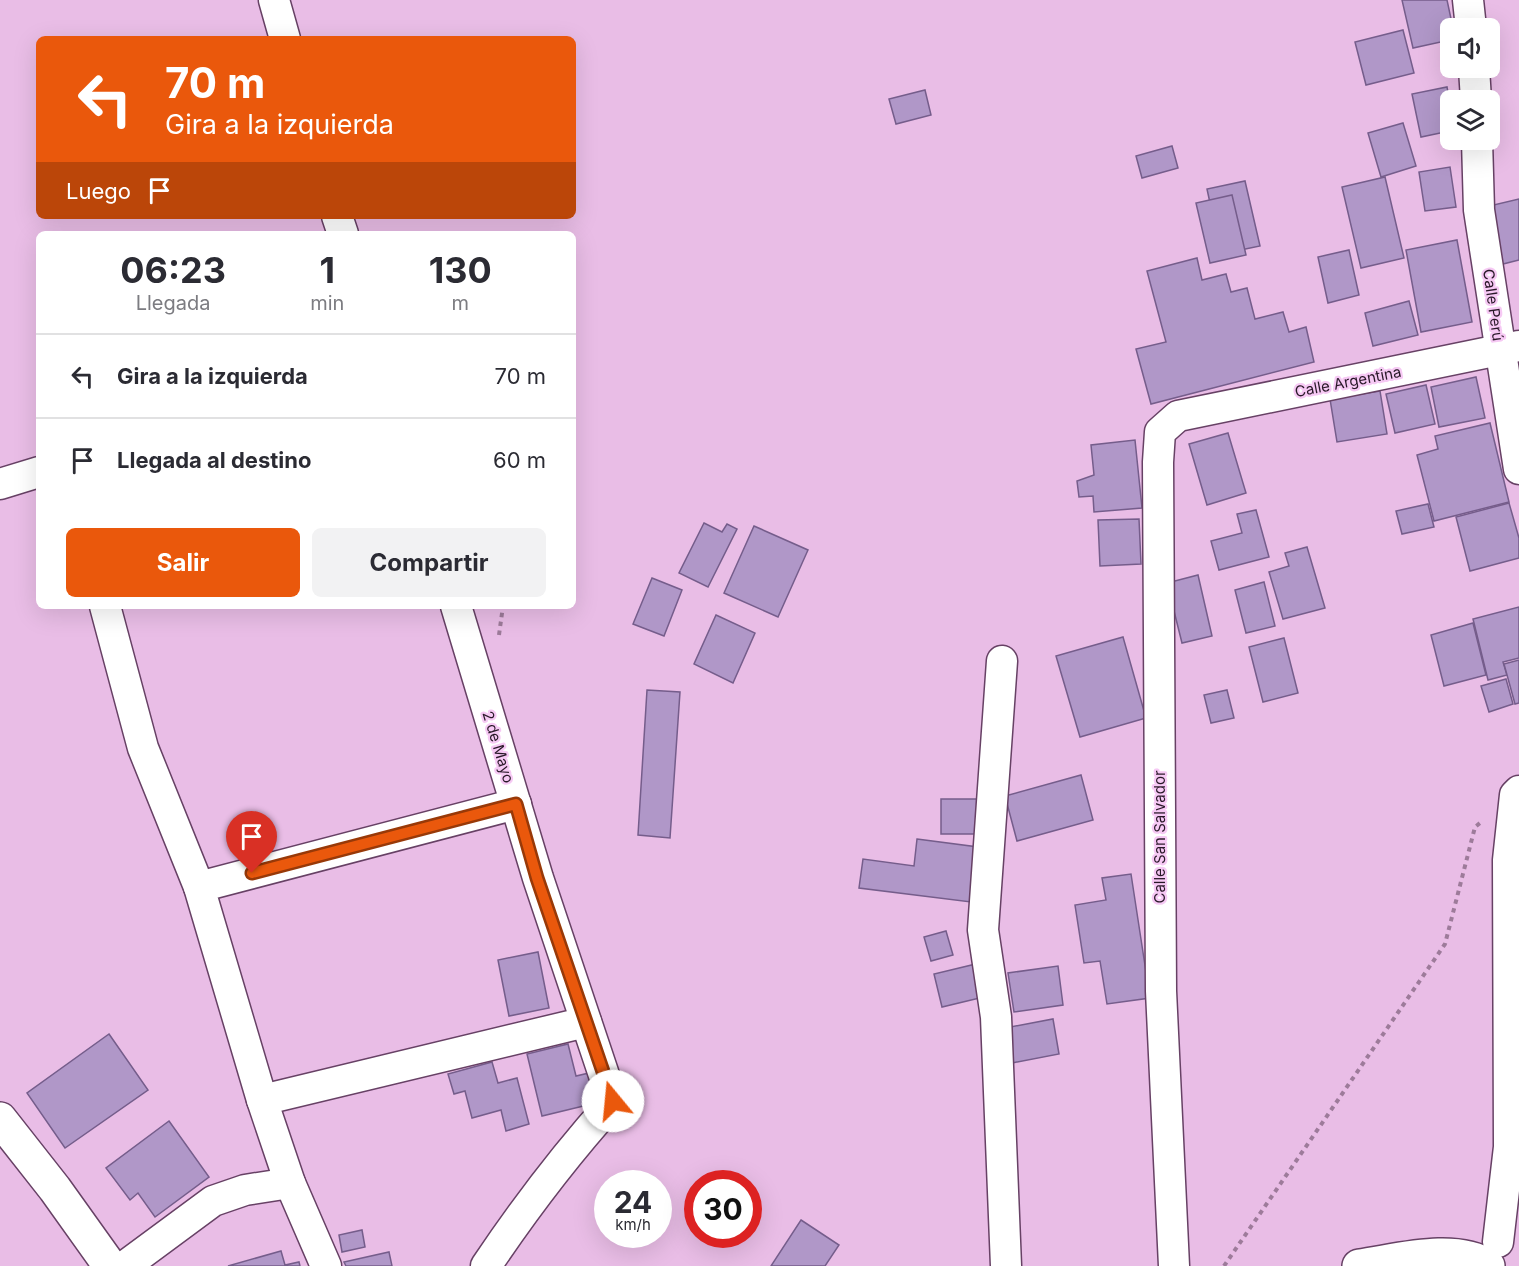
<!DOCTYPE html>
<html lang="es">
<head>
<meta charset="utf-8">
<style>
	:root { --surface:#fff; --page:#f2f2f3; --text:#2b2b33; --muted:#7c7c81; --line:#e1e1e2; --accent:#ea580c }
	body { margin:0; font-family:Inter,sans-serif; background:var(--page); color:var(--text); height:100vh; display:flex; flex-direction:column; font-size:22px; white-space:nowrap }
	* { box-sizing:border-box; margin:0 }
	p { font-size:20px; color:var(--muted) }
	.icon { flex:none; width:33px; height:33px; fill:none; stroke:currentColor; stroke-width:2; stroke-linecap:round; stroke-linejoin:round }
	.map { position:relative; flex:1; overflow:hidden }
	.details { position:absolute; left:36px; top:231px; width:540px; height:378px; display:flex; flex-direction:column; background:var(--surface); border-radius:9px; box-shadow:0 6px 24px #0002 }
	.details>* { flex:none }
	.hud { position:absolute; left:36px; top:36px; width:540px; height:183px; border-radius:9px; box-shadow:0 6px 24px #0002; background:#ea580c; color:#fff; overflow:hidden }
	.tools { position:absolute; left:1440px; top:18px; display:grid; gap:12px }
	.tools a { display:grid; place-items:center; width:60px; height:60px; border-radius:9px; background:var(--surface); box-shadow:0 6px 24px #0002; font-size:30px }
	.speed { position:absolute; left:594px; top:1170px; display:flex; gap:12px; font-size:30px; font-weight:700; text-align:center }
	.speed>* { display:grid; place-content:center; width:78px; height:78px; border-radius:50%; background:var(--surface); box-shadow:0 6px 24px #0002; line-height:1 }
	.speed small { font-size:15px; font-weight:400 }
	.speed .limit { border:9px solid #d22; background:#fff; color:#111 }
	.pin { position:absolute; display:grid; place-items:center; width:51px; height:51px; color:#fff; margin:-62px -26px; border-radius:50% 50% 50% 0; rotate:-45deg; box-shadow:0 0 6px #0007 }
	.pin .icon { rotate:45deg }
	.me { position:absolute; width:66px; margin:-33px; rotate:343deg; stroke-linejoin:round; filter:drop-shadow(0 0 4px #0008) }
	.turn { display:flex; align-items:center; gap:21px; height:126px; padding:0 30px; font-size:27px }
	.turn .icon { width:78px; height:78px; stroke-width:2.5 }
	.turn b { display:block; font-size:42px; line-height:51px }
	.then { display:flex; align-items:center; height:57px; padding:0 30px; background:#0003; gap:12px; font-size:22px }
	.eta { display:flex; justify-content:space-evenly; align-items:center; height:102px; text-align:center }
	.eta b { font-size:36px; font-weight:700; line-height:42px }
	.primary-button { display:flex; gap:12px; margin-top:auto; padding:12px 30px }
	.primary-button a { flex:1; height:69px; border-radius:9px; background:var(--accent); color:#fff; font-size:24px; font-weight:700; line-height:69px; text-align:center }
	.primary-button a+a { background:var(--page); color:var(--text) }
	ul { padding:0; list-style:none }
	li { display:flex; align-items:center; gap:18px; height:84px; padding:0 30px; border-top:2px solid var(--line) }
	li div { flex:1 }
	li b { display:block; font-size:22px }
	li em { font-style:normal }
	.map>svg:first-child { display:block }
	.building { fill:#b097c8; stroke:#755d8b; stroke-width:1.5 }
	.lines { fill:none; stroke-linecap:round; stroke-linejoin:round }
	.minor-casing { stroke:#674165; stroke-width:33 }
	.tertiary-casing { stroke:#674165; stroke-width:36 }
	.path { stroke:#9d7b9a; stroke-width:4; stroke-dasharray:4.5 4.5; stroke-linecap:butt }
	.minor { stroke:#fff; stroke-width:30 }
	.tertiary { stroke:#fff; stroke-width:33 }
	.route-casing { stroke:#983908; stroke-width:15 }
	.route { stroke:#ea580c; stroke-width:10 }
	.labels { text-anchor:middle; stroke-width:4.5; stroke-linejoin:round; paint-order:stroke }
	.street-label { font-size:15px; fill:#291828; stroke:#f6c9f4 }
</style>
</head>
<body>
<div class="map">
<svg width="1519" height="1266" viewBox="0 0 1519 1266">
	<rect width="100%" height="100%" fill="#e9bde6"/>
	<g class="building">
		<polygon points="1402,0 1447,0 1453,28 1450,28 1450,40 1413,48"/>
		<polygon points="1403,30 1414,73 1366,85 1355,42"/>
		<polygon points="1447,87 1450,103 1450,131 1421,137 1412,94"/>
		<polygon points="925,90 931,115 896,124 889,99"/>
		<polygon points="1403,123 1416,166 1381,177 1368,133"/>
		<polygon points="1172,146 1178,168 1142,178 1136,156"/>
		<polygon points="1450,167 1456,207 1425,211 1419,172"/>
		<polygon points="1385,177 1404,258 1361,268 1342,187"/>
		<polygon points="1245,181 1260,246 1221,254 1207,189"/>
		<polygon points="1232,195 1246,255 1210,263 1196,203"/>
		<polygon points="1519,199 1519,260 1499,265 1485,207"/>
		<polygon points="1457,240 1472,322 1421,332 1406,250"/>
		<polygon points="1349,250 1359,295 1328,303 1318,257"/>
		<polygon points="1197,258 1202,280 1226,274 1231,292 1247,288 1255,319 1283,312 1289,332 1306,327 1314,362 1151,404 1136,349 1166,342 1147,271"/>
		<polygon points="1409,301 1418,335 1373,346 1365,313"/>
		<polygon points="1476,377 1485,418 1439,427 1431,387"/>
		<polygon points="1426,385 1435,424 1395,433 1386,394"/>
		<polygon points="1380,391 1387,434 1337,442 1330,399"/>
		<polygon points="1490,423 1509,502 1434,521 1417,455 1438,449 1435,436"/>
		<polygon points="1228,433 1246,493 1207,505 1189,444"/>
		<polygon points="1135,440 1142,508 1094,512 1093,496 1079,497 1077,481 1094,475 1091,445"/>
		<polygon points="1509,503 1519,538 1519,558 1470,571 1456,517"/>
		<polygon points="1428,504 1434,527 1402,534 1396,511"/>
		<polygon points="1256,510 1269,557 1219,570 1211,541 1242,533 1237,514"/>
		<polygon points="1139,519 1141,564 1100,566 1098,520"/>
		<polygon points="704,523 722,532 727,524 737,529 708,587 679,573"/>
		<polygon points="754,526 808,550 778,617 724,593"/>
		<polygon points="1307,547 1325,608 1283,619 1269,572 1289,566 1285,553"/>
		<polygon points="1198,575 1212,636 1182,643 1167,583"/>
		<polygon points="652,578 682,590 664,636 633,624"/>
		<polygon points="1264,582 1275,626 1246,633 1235,590"/>
		<polygon points="1519,607 1519,658 1503,662 1507,675 1488,680 1473,619"/>
		<polygon points="716,615 755,633 733,683 694,664"/>
		<polygon points="1473,623 1486,675 1444,686 1431,635"/>
		<polygon points="1123,637 1146,718 1080,737 1056,656"/>
		<polygon points="1284,638 1298,693 1263,702 1249,647"/>
		<polygon points="1519,660 1519,703 1515,704 1504,664"/>
		<polygon points="1506,679 1513,704 1489,712 1481,686"/>
		<polygon points="647,690 680,692 670,838 638,835"/>
		<polygon points="1227,690 1234,718 1211,723 1204,695"/>
		<polygon points="1081,775 1093,820 1017,841 1005,796"/>
		<rect x="941" y="799" width="46" height="35"/>
		<polygon points="917,839 978,847 971,902 859,888 863,859 914,866"/>
		<polygon points="1131,874 1150,998 1107,1004 1100,961 1084,963 1075,905 1106,900 1102,878"/>
		<polygon points="946,931 953,955 931,961 924,937"/>
		<polygon points="538,952 549,1008 509,1016 498,960"/>
		<polygon points="980,963 988,996 942,1007 934,974"/>
		<polygon points="1058,966 1063,1005 1014,1012 1008,973"/>
		<polygon points="1053,1019 1059,1054 1012,1063 1005,1028"/>
		<polygon points="109,1034 148,1090 65,1148 27,1093"/>
		<polygon points="568,1044 576,1076 589,1073 596,1103 542,1116 527,1054"/>
		<polygon points="492,1062 498,1083 517,1078 529,1124 506,1131 501,1110 472,1118 465,1091 454,1094 448,1074"/>
		<polygon points="169,1121 209,1177 155,1217 138,1193 130,1200 106,1168"/>
		<polygon points="801,1220 839,1245 825,1266 771,1266"/>
		<polygon points="362,1230 365,1247 342,1252 339,1235"/>
		<polygon points="281,1251 285,1265 299,1262 300,1266 228,1266"/>
		<polygon points="389,1252 392,1266 346,1266 344,1262"/>
	</g>
	<g class="lines">
		<defs>
			<g id="minor">
				<polyline points="274,0 285,39"/>
				<polyline points="1468,0 1471,28"/>
				<polyline points="1474,68 1476,100"/>
				<polyline points="1477,140 1479,210 1519,469"/>
				<polyline points="337,216 343,234"/>
				<polyline points="0,484 39,472"/>
				<polyline points="105,606 143,748 199,887"/>
				<path d="M456,606L538,878L613,1102C566,1154 525,1208 486,1266"/>
				<polyline points="1002,661 983,930 996,1017 1006,1266"/>
				<polyline points="262,1100 586,1022"/>
				<polyline points="1498,1242 1509,1147 1508,860 1515,795 1519,791"/>
				<polyline points="125,1266 213,1201 245,1190 290,1183"/>
				<polyline points="326,1266 290,1183 262,1100 199,887 516,804"/>
				<polyline points="1174,1266 1161,991 1158,462 1160,432 1178,416 1519,346"/>
			</g>
			<g id="tertiary">
				<polyline points="0,1119 55,1189 110,1266"/>
				<path d="M1359,1266C1396,1261 1455,1244 1488,1266"/>
			</g>
		</defs>
		<use href="#minor" class="minor-casing"/>
		<use href="#tertiary" class="tertiary-casing"/>
		<g class="path">
			<polyline points="499,635 503,606"/>
			<polyline points="1224,1266 1445,944 1475,827 1480,823"/>
		</g>
		<use href="#minor" class="minor"/>
		<use href="#tertiary" class="tertiary"/>
	</g>
	<g class="lines">
		<defs>
			<polyline id="route" points="252,873 516,804 537,878 613,1101"/>
		</defs>
		<use href="#route" class="route-casing"/>
		<use href="#route" class="route"/>
	</g>
	<g class="labels">
		<g class="street-label">
			<text transform="translate(1493 305) rotate(82)" y="5">Calle Perú</text>
			<text transform="translate(1348 382) rotate(-11)" y="5">Calle Argentina</text>
			<text transform="translate(498 747) rotate(73)" y="5">2 de Mayo</text>
			<text transform="translate(1160 837) rotate(-90)" y="5">Calle San Salvador</text>
		</g>
	</g>
</svg>
<div class="tools">
<a><svg class="icon" aria-label="sound" viewBox="0 0 24 24"><path d="M4 9h4l5-4v14l-5-4H4zM17 9q2 3 0 6"/></svg></a>
<a><svg class="icon" aria-label="layers" viewBox="0 0 24 24"><path d="M12 4l9 5-9 5-9-5zM3 14l9 5 9-5"/></svg></a>
</div>
<div class="speed"><div>24<small>km/h</small></div><div class="limit">30</div></div>
<div class="pin" style="left:252px;top:873px;background:#d93025"><svg class="icon" aria-label="arrive" viewBox="0 0 24 24"><path d="M6 21V4h12l-3 4 3 4H6"/></svg></div>
<svg class="me" style="left:613px;top:1101px" viewBox="-20 -20 40 40"><circle r="19" fill="#fff"/><path d="M0-13L10 11 0 6-10 11z" fill="#ea580c"/></svg>
<div class="hud">
<div class="turn"><svg class="icon" aria-label="left" viewBox="0 0 24 24"><path d="M17 20v-9H6M10 6l-5 5 5 5"/></svg><div><b>70 m</b>Gira a la izquierda</div></div>
<div class="then">Luego<svg class="icon" aria-label="arrive" viewBox="0 0 24 24"><path d="M6 21V4h12l-3 4 3 4H6"/></svg></div>
</div>
<section class="details">
<div class="eta">
<div><b>06:23</b><p>Llegada</p></div>
<div><b>1</b><p>min</p></div>
<div><b>130</b><p>m</p></div>
</div>
<ul>
<li><svg class="icon" aria-label="left" viewBox="0 0 24 24"><path d="M17 20v-9H6M10 6l-5 5 5 5"/></svg><div><b>Gira a la izquierda</b></div><em>70 m</em></li>
<li><svg class="icon" aria-label="arrive" viewBox="0 0 24 24"><path d="M6 21V4h12l-3 4 3 4H6"/></svg><div><b>Llegada al destino</b></div><em>60 m</em></li>
</ul>
<div class="primary-button"><a>Salir</a><a>Compartir</a></div>
</section>
</div>
</body>
</html>
